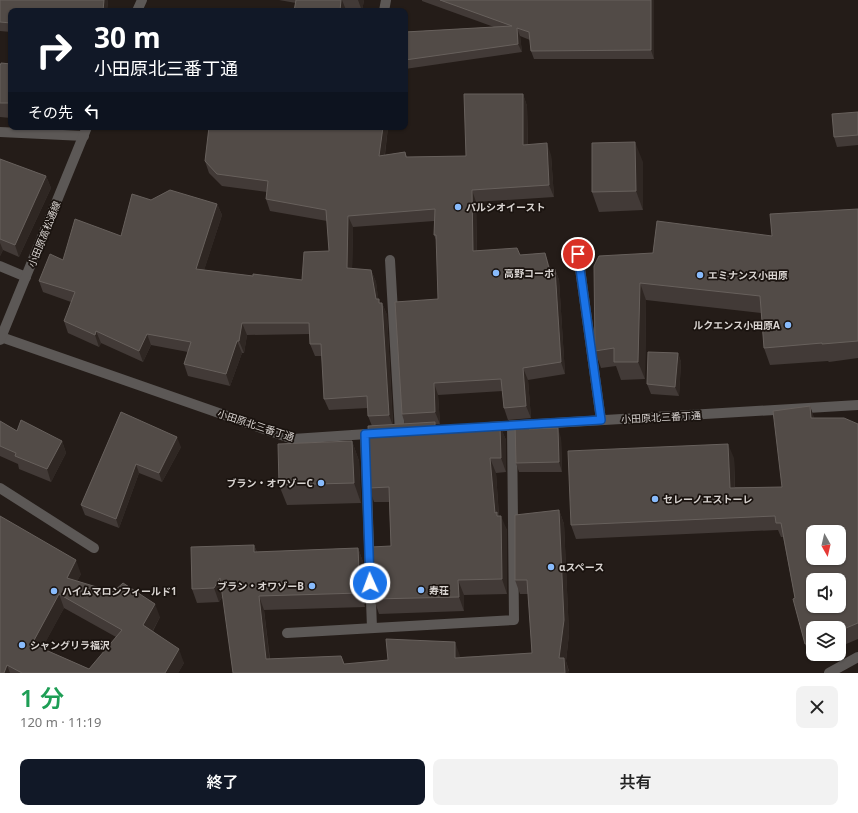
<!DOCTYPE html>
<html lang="ja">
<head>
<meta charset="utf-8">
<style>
	:root { --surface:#fff; --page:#f2f2f2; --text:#222; --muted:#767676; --accent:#111827 }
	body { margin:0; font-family:"Noto Sans","Noto Sans JP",sans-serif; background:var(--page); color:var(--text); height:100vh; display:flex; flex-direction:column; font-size:15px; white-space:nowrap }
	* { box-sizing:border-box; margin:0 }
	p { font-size:13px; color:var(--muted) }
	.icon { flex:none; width:22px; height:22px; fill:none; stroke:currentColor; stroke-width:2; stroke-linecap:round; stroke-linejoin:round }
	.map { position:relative; height:673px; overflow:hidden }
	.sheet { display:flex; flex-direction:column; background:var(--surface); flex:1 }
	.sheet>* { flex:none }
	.banner { position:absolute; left:8px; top:8px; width:400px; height:122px; border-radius:8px; box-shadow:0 1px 3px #0004; background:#111827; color:#fff; overflow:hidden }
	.needle { width:26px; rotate:172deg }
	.controls { position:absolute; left:806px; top:525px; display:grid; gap:8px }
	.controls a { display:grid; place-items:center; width:40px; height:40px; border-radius:8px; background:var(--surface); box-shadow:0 1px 3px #0004; font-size:20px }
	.pin { position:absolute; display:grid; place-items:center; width:34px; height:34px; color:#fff; margin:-17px; border:2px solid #fff; border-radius:50%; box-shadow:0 1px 4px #0007 }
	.me { position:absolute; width:44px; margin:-22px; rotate:358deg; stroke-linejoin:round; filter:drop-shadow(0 0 3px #0008) }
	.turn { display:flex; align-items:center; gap:14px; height:84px; padding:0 20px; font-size:18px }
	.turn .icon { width:52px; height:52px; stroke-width:2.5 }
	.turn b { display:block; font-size:28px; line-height:34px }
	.then { display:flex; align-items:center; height:38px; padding:0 20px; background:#0003; gap:8px; font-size:15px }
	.round { display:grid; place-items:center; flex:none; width:42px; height:42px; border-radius:8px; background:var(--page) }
	.head { display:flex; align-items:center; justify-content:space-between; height:68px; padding:0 20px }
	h1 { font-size:24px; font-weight:600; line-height:30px; color:#1e9e55 }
	.button { display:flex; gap:8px; margin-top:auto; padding:8px 20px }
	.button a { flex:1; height:46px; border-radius:8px; background:var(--accent); color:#fff; font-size:16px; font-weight:600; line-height:46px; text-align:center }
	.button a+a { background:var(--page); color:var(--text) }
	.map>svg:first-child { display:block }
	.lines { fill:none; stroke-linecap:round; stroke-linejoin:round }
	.minor { stroke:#5c5856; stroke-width:10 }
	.wall { fill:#423a37; fill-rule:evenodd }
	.shaded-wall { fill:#2f2723 }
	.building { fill:#524b47; stroke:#67605c; fill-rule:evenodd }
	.route-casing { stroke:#114b97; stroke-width:10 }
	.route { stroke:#1a73e8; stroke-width:7 }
	.poi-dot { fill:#88bbfc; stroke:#1a130f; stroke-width:1.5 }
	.labels { text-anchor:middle; stroke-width:3.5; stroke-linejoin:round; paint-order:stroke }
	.poi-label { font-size:10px; font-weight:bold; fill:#d8d3d0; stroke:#1a130f; text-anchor:start }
	.street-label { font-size:10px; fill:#d8d3d0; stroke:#1a130f }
</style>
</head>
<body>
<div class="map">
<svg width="858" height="673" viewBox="0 0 858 673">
	<rect width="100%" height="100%" fill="#241c18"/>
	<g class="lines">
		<g class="minor">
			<polyline points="137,11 142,0"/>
			<polyline points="384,11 386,0"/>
			<polyline points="0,132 84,136"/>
			<polyline points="578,254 601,420"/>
			<polyline points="390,260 400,432"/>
			<polyline points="0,266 26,277"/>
			<polyline points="1,337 293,439 382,433"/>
			<polyline points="0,340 87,127"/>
			<polyline points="488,427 858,405"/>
			<polyline points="365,434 372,628"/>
			<polyline points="0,488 94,548"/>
			<polyline points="287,633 514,620 512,426"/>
			<polyline points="829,673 858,657"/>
		</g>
	</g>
	<g class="wall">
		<polygon points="0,0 108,0 107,11 11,11 11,32 0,31"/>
		<polygon points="279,0 364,0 362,11 354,11 346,10 346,11 294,11 296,3"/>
		<polygon points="422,0 654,0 654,59 534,59 531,51 530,40 520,36 522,52 405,69 405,32 494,27 422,1"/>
		<polygon points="11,64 11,118 0,117 0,66"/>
		<path d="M523,94L527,106L528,144L551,155L554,197L476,202L477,251L520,255L545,253L550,268L555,269L559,280L565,374L528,380L531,418L508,420L504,408L503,391L438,395L440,424H435L437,428L500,426L506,440V472L496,473L499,516L507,530V594L464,595V611L379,614L374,599L391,546L389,502H374L369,488V445L372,426L368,416V408L329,410L324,399L322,356H315L310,344V334L247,335L244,353H242L230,386L188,376L184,364L188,352L151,345L143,362L101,343L99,347L68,333L64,321L71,302L43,292L39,281L63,260L121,236L151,200L217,204L222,215L204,270L253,276L302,280L329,251L327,221L270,211L266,199L267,192L222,186L209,173L205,161L388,127L385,155L405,152L407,157L466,156ZM434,221V235L437,242L438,299L402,414L405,424H393L387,315L382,303H380L379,299H378L376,282L371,270L352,269L353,227Z"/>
		<polygon points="858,112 858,145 837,147 834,137"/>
		<polygon points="0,159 46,176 51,188 19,257 3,250 0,256"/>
		<polygon points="643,162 643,210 599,212 592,192"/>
		<polygon points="858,209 858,358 829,362 828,361 770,365 764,348 761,313 646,300 645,379 621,380 616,366 601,368 595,351 653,253 772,236"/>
		<polygon points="678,353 681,362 679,396 651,394 647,384"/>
		<polygon points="810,406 814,418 858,424 858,639 839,647 839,628 813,628 813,654 826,654 810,658 805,644 795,598 783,537 781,537 778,530 576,539 571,525 734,458 735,487 782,487"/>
		<polygon points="121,412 181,447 162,482 139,473 119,528 85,515 81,505"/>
		<polygon points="0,421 17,431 62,441 66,453 51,482 19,469 18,464 0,456"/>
		<polygon points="528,422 531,429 561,438 562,472 519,472 516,463"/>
		<polygon points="352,441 359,461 361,503 287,505 279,485"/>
		<polygon points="559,510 564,524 569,634 566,661 569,671 233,673 223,596 219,602 197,603 192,589 254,545 257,552 358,548 363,562 365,607 264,610 270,659 341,656 344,664 460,656 460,657 532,653 528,594 520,594 515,580"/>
		<path d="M0,516L81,574L77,581L160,617L153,631L184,663L178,673H0ZM64,608L116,637L89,669L42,648Z"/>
	</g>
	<g class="shaded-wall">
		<polygon points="104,0 108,0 107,11 103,11"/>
		<polygon points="341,0 342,0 346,10 346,11 340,11"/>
		<polygon points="358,0 364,0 362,11"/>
		<polygon points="651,0 654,0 654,59 651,50"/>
		<polygon points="517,28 520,36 522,52 518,44"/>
		<polygon points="523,94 527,106 528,156 523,145"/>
		<polygon points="383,127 388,127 383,168 379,156"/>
		<polygon points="635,142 643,162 643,210 636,191"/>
		<polygon points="547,143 551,155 554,197 549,185"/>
		<polygon points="46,176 51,188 19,257 15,245"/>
		<polygon points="472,190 476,202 477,263 473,251"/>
		<polygon points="217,204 222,215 201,280 196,269"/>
		<polygon points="348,216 353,227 352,280 347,268"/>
		<polygon points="0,243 3,250 0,256"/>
		<polygon points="545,253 549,264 553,280 549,268"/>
		<polygon points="555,269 559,280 565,374 561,362"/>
		<polygon points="371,270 376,282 380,311 376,299"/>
		<polygon points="640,283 646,300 645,379 638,362"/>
		<polygon points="379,299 383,310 382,303 387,315 393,426 389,415"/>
		<polygon points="242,323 247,335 244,353 239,341"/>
		<polygon points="96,331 101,343 99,347 95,335"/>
		<polygon points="147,334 151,345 143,362 139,351"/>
		<polygon points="237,341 242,353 230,386 226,374"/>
		<polygon points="678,353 681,362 679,396 675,387"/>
		<polygon points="523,368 528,380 531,418 526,406"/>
		<polygon points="434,383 438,395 440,424 435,412"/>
		<polygon points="810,406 815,420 811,418"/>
		<polygon points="500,426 506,440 506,472 501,458"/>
		<polygon points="558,428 561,438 562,472 559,462"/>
		<polygon points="177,437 181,447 162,482 159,473"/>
		<polygon points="62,441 66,453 51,482 47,469"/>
		<polygon points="352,441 359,461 361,503 354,483"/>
		<polygon points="728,444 734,458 735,501 730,488"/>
		<polygon points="490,458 496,473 499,518 501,516 507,530 507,594 502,579 495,513"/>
		<polygon points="136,464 139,473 119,528 116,519"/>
		<polygon points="559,510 564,524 569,634 566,661 569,673 565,673 559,658"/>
		<polygon points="254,545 259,559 254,552"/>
		<polygon points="358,548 363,562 365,607 360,593"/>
		<polygon points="76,560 81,574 72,592 67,578"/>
		<polygon points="220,578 225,592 219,602 214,588"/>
		<polygon points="458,580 464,595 464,611 459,597"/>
		<polygon points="59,594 64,608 37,658 32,644"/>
		<polygon points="259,596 264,610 271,673 266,659"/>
		<polygon points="155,604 160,617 148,639 143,625"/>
		<polygon points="455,642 460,656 460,671 455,658"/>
		<polygon points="179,649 184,663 178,673 165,673"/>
		<polygon points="7,665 10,673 4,673"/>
	</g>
	<g class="building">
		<polygon points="0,0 104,0 103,11 11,11 11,23 0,22"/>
		<polygon points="296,0 341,0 340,11 294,11"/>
		<polygon points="440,0 651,0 651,50 531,51 529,32 517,28 518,44 405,60 405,32 512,26"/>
		<polygon points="1,63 11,64 11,103 0,103 0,66"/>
		<polygon points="464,94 523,94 523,145 547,143 549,185 472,190 473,251 517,248 520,255 545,253 549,268 555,269 561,362 523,368 526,406 504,408 501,379 434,383 435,412 402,414 395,302 438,299 436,235 434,235 435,209 348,216 347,268 371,270 376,299 379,299 379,303 382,303 389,415 368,416 367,396 324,399 321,344 310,344 309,323 242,323 239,341 237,341 226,374 184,364 191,342 147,334 139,351 96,331 95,335 64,321 75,292 39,281 50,254 63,260 75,219 121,236 132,194 151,200 170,190 217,204 196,269 253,276 253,274 302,280 304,252 329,251 326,210 266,199 268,181 217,174 205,161 209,127 383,127 379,156 405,152 406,157 466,156"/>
		<polygon points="858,112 858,135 834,137 832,114"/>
		<polygon points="635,142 636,191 592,192 592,143"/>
		<polygon points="0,159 46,176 15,245 0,239"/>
		<polygon points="858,209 858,341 822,344 822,343 764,348 760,296 640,283 638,362 614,362 614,348 595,351 594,266 599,256 653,253 657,221 772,236 770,214"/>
		<polygon points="648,352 678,353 675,387 647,384"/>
		<path d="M810,406L811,418H844L858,424V623L839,631V628H813V642L805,644L793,599L795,598L781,523H776L775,516L571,525L568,451L728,444L730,488L782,487L773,411ZM813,532H839V558H813ZM813,580H839V606H813Z"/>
		<polygon points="121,412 177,437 159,473 136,464 116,519 81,505"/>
		<polygon points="21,420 62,441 47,469 15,456 16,453 0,446 0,421 17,431"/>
		<polygon points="435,422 435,428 500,426 501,458 490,458 495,513 497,512 497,516 501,516 502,579 458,580 459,597 374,599 371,547 391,546 389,487 369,488 367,445 369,445 368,426"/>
		<polygon points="528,422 529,429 558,428 559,462 516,463 515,423"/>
		<polygon points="352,441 354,483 279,485 278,444"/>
		<polygon points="559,510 564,620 559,658 564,658 565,673 233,673 220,578 214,588 192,589 191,547 254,545 254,552 358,548 360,593 259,596 266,659 341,656 344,664 388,660 386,639 455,642 455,658 532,653 527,580 515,580 515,515"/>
		<path d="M0,516L76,560L67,578L113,592L123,583L155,604L143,625L179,649L165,673H22L7,665L4,673H0ZM59,594L122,630L89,669L32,644Z"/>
	</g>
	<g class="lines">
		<defs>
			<polyline id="route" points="370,583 365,434 601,420 578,254"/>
		</defs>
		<use href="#route" class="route-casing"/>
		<use href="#route" class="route"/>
	</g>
	<g class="poi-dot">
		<circle cx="458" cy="207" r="4"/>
		<circle cx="496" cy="273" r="4"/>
		<circle cx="700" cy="275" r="4"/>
		<circle cx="788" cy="325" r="4"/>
		<circle cx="321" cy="483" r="4"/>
		<circle cx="655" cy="499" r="4"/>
		<circle cx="551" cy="567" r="4"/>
		<circle cx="312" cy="586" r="4"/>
		<circle cx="421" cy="590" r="4"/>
		<circle cx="54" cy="591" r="4"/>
		<circle cx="22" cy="645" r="4"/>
	</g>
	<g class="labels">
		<g class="poi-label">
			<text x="466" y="211">パルシオイースト</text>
			<text x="504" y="277">高野コーポ</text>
			<text x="708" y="279">エミナンス小田原</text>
			<text x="780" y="329" text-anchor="end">ルクエンス小田原A</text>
			<text x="313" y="487" text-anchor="end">ブラン・オワゾーC</text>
			<text x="663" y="503">セレーノエストーレ</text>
			<text x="559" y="571">αスペース</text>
			<text x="304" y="590" text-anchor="end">ブラン・オワゾーB</text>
			<text x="429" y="594">寿荘</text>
			<text x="62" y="595">ハイムマロンフィールド1</text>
			<text x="30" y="649">シャングリラ福沢</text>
		</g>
		<g class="street-label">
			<text transform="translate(44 234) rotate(-68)" y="4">小田原高松通線</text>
			<text transform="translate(661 417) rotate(-3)" y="4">小田原北三番丁通</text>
			<text transform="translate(256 425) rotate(18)" y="4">小田原北三番丁通</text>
		</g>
	</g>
</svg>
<div class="controls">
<a><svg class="needle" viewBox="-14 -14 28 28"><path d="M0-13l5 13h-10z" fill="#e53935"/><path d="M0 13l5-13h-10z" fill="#767676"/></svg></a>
<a><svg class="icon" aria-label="sound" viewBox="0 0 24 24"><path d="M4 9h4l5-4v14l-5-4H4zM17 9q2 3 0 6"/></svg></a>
<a><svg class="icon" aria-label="layers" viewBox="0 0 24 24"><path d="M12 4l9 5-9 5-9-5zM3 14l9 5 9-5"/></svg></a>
</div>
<div class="pin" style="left:578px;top:254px;background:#d93025"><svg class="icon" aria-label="arrive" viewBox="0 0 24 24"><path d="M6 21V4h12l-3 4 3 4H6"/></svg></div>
<svg class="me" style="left:370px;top:583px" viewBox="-20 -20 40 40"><circle r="17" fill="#1a73e8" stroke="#fff" stroke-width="3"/><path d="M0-11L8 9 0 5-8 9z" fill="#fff"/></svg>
<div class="banner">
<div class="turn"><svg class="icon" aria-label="right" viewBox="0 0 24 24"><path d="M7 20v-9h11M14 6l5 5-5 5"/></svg><div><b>30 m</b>小田原北三番丁通</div></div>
<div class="then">その先<svg class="icon" aria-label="left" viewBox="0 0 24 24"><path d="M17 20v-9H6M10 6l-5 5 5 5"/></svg></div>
</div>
</div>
<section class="sheet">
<div class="head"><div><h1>1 分</h1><p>120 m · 11:19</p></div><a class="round"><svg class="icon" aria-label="close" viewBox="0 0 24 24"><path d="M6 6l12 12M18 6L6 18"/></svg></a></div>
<div class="button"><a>終了</a><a>共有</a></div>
</section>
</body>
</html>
